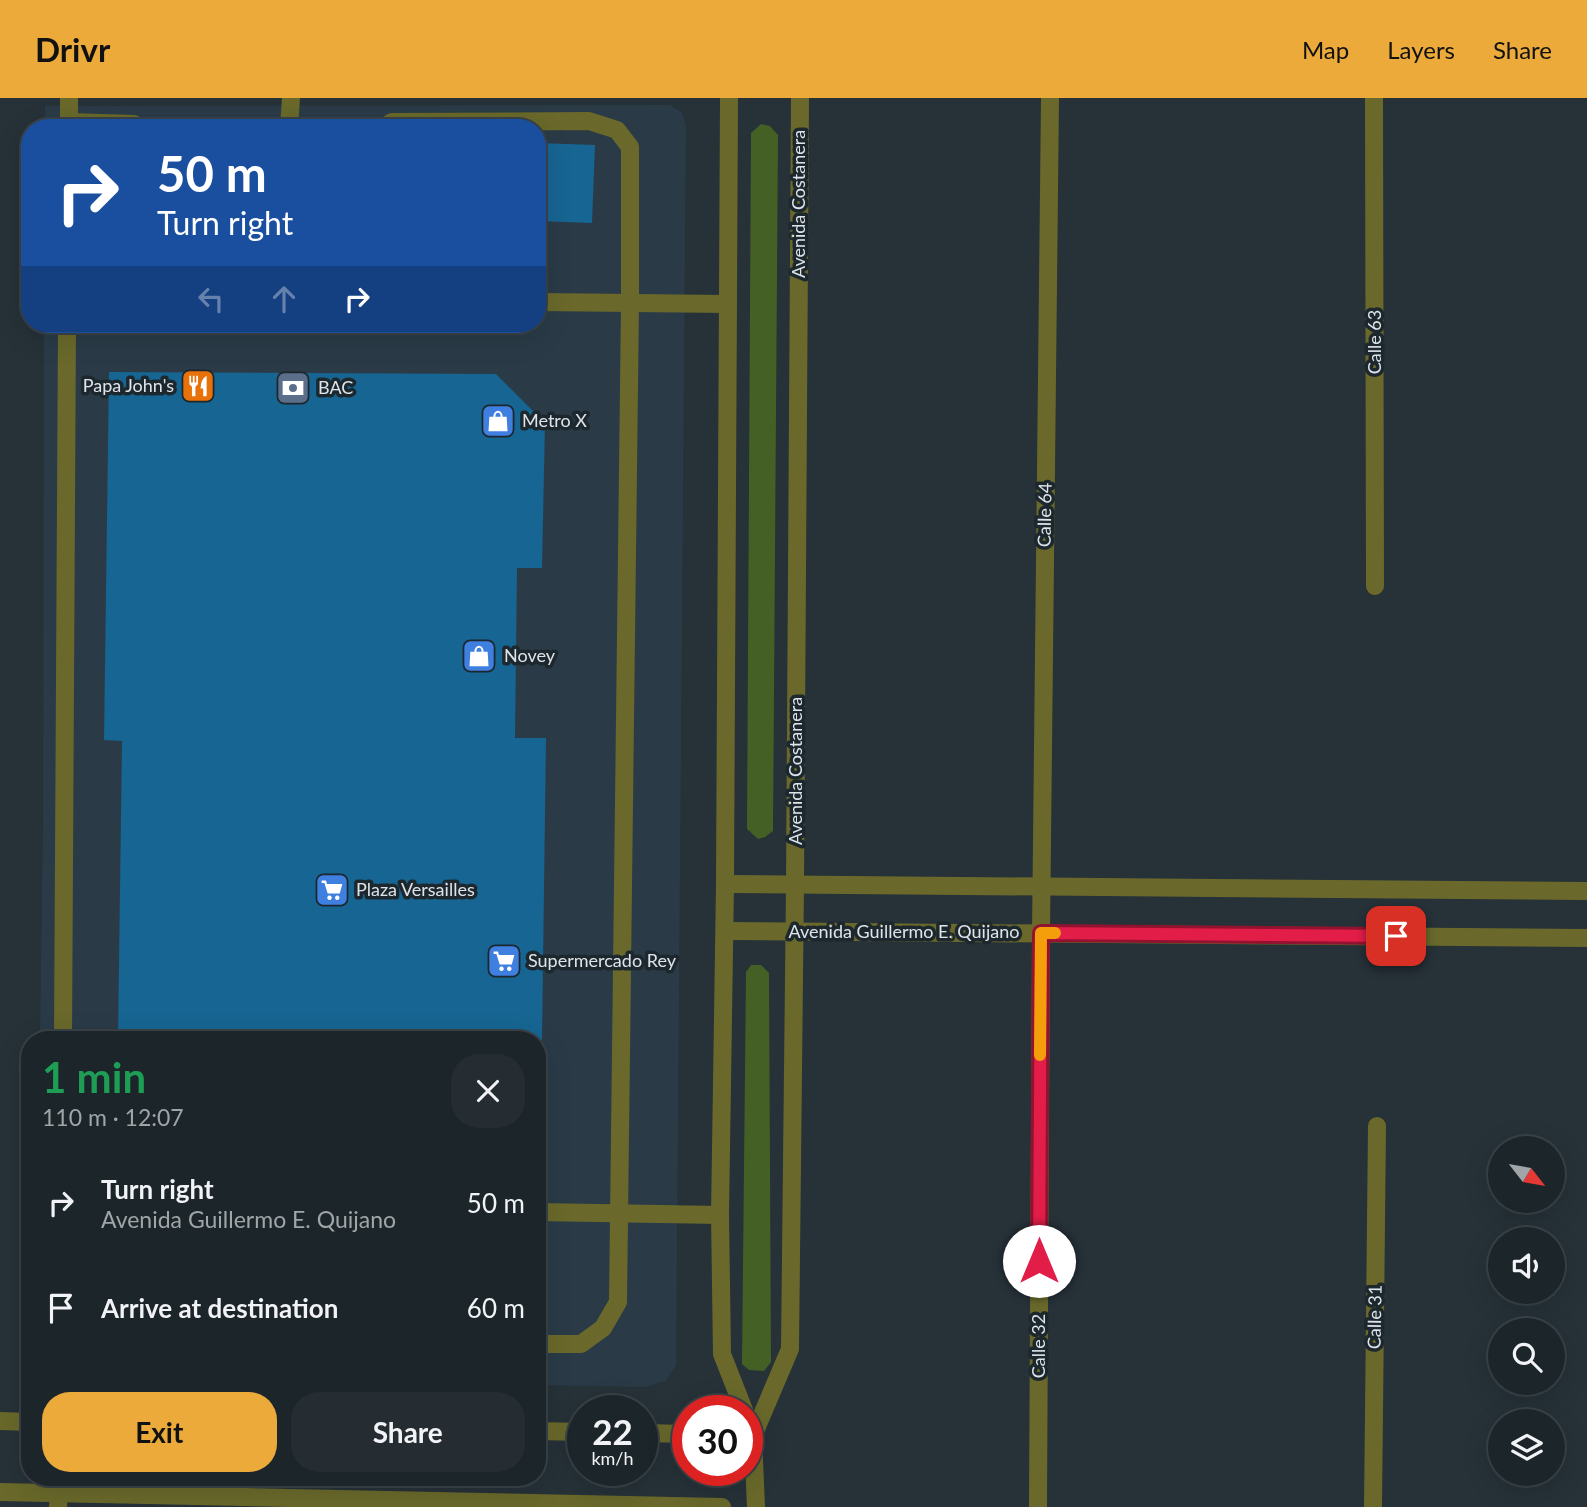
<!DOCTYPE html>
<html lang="en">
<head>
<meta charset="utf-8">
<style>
	:root { --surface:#1c252a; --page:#252d32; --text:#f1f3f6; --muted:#a0a5a8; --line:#3a4247; --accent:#ebaa39 }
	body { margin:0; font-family:Lato,sans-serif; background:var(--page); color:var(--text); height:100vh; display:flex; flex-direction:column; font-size:26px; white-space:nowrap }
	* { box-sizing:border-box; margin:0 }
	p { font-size:23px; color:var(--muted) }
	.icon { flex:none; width:38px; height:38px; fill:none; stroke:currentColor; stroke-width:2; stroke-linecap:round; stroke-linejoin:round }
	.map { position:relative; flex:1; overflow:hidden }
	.sheet { position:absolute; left:21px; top:933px; width:525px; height:455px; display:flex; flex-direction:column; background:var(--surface); border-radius:28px; box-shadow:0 7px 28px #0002,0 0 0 2px var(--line) }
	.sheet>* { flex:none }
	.guide { position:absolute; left:21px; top:21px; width:525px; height:214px; border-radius:28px; box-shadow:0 7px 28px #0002,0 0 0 2px var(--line); background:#1a4fa0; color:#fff; overflow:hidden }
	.needle { width:46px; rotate:121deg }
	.fabs { position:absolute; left:1488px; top:1038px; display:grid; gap:14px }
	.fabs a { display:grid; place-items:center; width:77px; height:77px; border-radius:50%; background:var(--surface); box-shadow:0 7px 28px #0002,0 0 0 2px var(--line); font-size:35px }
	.speed { position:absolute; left:567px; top:1297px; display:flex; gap:14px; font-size:35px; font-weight:700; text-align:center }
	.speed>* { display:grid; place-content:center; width:91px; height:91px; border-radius:50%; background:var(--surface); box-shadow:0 7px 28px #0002,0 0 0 2px var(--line); line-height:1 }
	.speed small { font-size:18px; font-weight:400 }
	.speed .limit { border:10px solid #d22; background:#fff; color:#111 }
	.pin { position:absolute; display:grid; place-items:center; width:60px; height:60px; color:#fff; margin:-30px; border-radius:14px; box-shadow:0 4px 10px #0006 }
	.me { position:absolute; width:77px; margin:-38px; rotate:0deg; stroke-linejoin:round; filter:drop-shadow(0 0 5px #0008) }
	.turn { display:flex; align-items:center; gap:24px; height:147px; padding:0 21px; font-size:32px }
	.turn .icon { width:91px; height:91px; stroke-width:2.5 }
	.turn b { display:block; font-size:49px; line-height:60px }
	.lanes { display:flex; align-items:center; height:66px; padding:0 21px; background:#0003; justify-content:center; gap:35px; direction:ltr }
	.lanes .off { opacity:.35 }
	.round { display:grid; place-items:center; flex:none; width:74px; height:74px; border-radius:28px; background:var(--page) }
	.headline { display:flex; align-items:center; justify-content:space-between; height:119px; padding:0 21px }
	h1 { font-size:42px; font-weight:700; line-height:52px; color:#1e9e55 }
	.button { display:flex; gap:14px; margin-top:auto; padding:14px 21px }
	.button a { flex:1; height:80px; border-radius:28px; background:var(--accent); color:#111; font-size:28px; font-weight:700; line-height:80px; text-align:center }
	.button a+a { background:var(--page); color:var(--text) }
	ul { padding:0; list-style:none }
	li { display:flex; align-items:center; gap:21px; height:105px; padding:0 21px }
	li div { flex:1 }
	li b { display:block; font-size:26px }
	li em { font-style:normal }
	header { display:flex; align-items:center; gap:42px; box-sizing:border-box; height:98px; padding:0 35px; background:var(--accent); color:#111 }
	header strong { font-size:33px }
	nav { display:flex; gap:38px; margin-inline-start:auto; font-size:24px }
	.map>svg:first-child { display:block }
	.built { fill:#2a3b47 }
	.green { fill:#446024 }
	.building { fill:#176592 }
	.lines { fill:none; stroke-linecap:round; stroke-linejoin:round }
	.service { stroke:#6a692b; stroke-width:18 }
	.minor { stroke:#6a692b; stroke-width:18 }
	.tertiary { stroke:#6a692b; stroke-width:18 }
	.route-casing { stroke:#92132f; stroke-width:18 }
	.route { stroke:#e11d48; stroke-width:12 }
	.slow { stroke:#f59e0b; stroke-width:12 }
	.labels { text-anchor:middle; stroke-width:7; stroke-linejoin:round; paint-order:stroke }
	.street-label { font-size:18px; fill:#dee4e9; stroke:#1d272e }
	.poi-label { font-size:18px; fill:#dee4e9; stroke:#1d272e; text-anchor:start }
</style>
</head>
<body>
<header>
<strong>Drivr</strong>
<nav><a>Map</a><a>Layers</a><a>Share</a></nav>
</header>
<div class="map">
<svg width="1587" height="1409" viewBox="0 0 1587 1409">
	<rect width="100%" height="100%" fill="#263138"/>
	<polygon class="built" points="670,7 682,15 686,26 676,1267 666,1283 644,1289 537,1287 537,942 40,942 43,721 44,226 537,226 537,30 45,30 45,8"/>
	<g class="green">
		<polygon points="761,26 770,28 778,37 773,733 765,739 758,741 747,731 751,35"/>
		<polygon points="751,867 761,867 769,875 771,1264 764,1273 749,1272 742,1266 746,874"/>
	</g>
	<g class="building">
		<polygon points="537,45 595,47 592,125 537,123"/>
		<polygon points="109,274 496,276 545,325 542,470 517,470 515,640 546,640 542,942 118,942 122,643 104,642"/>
	</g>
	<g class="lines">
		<g class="service">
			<polyline points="69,24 134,26"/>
			<polyline points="176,28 221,30"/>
			<polyline points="69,30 69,0"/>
			<polyline points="289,30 291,0"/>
			<polyline points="383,30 392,24 589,23 617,32 630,49 630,205 618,1204 603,1230 581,1246 537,1246"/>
			<polyline points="537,204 728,206"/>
			<polyline points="63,942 67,226"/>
			<polyline points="537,1114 720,1117"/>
			<polyline points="58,1409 60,1379"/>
		</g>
		<g class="minor">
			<polyline points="1374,0 1375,488"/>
			<polyline points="0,1323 30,1324"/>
			<polyline points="537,1333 583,1334"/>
			<polyline points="642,1335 688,1336"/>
			<polyline points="0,1394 722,1409"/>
			<polyline points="1038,1409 1041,835 1050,0"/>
			<polyline points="1373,1409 1377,1028"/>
		</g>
		<g class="tertiary">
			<polyline points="729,0 725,786 720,1117 722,1256 744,1312"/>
			<polyline points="725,786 1587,793"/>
			<polyline points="725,833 1587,840"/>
			<polyline points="750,1328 753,1338 756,1409"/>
			<polyline points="753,1338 790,1251 795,787 800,0"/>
		</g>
	</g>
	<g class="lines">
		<defs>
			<polyline id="route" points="1039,1163 1041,835 1396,838"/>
		</defs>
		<use href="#route" class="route-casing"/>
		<use href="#route" class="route"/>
		<polyline class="slow" points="1040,957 1041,835 1055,835"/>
	</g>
	<defs>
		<symbol id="restaurant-square" viewBox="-11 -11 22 22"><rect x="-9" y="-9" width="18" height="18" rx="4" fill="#e8710a" stroke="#1d272e"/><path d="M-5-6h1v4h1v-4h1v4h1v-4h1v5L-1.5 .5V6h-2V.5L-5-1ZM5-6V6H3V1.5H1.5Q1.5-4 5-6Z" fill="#fff"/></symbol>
		<symbol id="bank-square" viewBox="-11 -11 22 22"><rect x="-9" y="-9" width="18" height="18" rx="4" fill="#5c6f8a" stroke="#1d272e"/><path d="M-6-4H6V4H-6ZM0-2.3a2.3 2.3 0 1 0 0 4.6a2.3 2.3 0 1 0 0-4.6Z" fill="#fff"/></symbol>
		<symbol id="shop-square" viewBox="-11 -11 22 22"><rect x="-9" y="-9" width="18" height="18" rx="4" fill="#3f7fe0" stroke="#1d272e"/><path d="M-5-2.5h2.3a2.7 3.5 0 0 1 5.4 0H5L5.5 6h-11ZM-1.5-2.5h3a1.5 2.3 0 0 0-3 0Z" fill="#fff"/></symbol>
		<symbol id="supermarket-square" viewBox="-11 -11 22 22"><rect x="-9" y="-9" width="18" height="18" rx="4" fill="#3f7fe0" stroke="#1d272e"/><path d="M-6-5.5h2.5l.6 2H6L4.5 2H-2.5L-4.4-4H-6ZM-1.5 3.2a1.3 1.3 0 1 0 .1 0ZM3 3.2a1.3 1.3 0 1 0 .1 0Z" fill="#fff"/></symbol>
	</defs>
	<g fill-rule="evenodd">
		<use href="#restaurant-square" x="179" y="269" width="38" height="38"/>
		<use href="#bank-square" x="274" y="271" width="38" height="38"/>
		<use href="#shop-square" x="479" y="304" width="38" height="38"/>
		<use href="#shop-square" x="460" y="539" width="38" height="38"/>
		<use href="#supermarket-square" x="313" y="773" width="38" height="38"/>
		<use href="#supermarket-square" x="485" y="844" width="38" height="38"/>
	</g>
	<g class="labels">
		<g class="street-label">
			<text transform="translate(799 106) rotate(-90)" y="6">Avenida Costanera</text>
			<text transform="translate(1375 244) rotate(-90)" y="6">Calle 63</text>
			<text transform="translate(1045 417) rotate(-89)" y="6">Calle 64</text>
			<text transform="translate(796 673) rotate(-90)" y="6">Avenida Costanera</text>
			<text x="904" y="840">Avenida Guillermo E. Quijano</text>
			<text transform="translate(1375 1219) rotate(-89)" y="6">Calle 31</text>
			<text transform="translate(1039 1248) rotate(-90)" y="6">Calle 32</text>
		</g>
		<g class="poi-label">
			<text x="174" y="294" text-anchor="end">Papa John's</text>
			<text x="318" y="296">BAC</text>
			<text x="522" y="329">Metro X</text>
			<text x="504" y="564">Novey</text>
			<text x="356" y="798">Plaza Versailles</text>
			<text x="528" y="869">Supermercado Rey</text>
		</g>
	</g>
</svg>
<div class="fabs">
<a><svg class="needle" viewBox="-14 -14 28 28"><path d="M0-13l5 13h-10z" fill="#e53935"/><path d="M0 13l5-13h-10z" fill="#a0a5a8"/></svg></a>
<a><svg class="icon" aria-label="sound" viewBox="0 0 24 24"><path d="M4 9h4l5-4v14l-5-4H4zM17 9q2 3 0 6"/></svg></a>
<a><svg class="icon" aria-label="search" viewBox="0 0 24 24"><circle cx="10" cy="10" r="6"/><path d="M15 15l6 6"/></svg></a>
<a><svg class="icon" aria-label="layers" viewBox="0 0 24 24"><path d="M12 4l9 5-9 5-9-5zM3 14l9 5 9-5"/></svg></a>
</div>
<div class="speed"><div>22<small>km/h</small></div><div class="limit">30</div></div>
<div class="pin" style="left:1396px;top:838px;background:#d93025"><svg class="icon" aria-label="arrive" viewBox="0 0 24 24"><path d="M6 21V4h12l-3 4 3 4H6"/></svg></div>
<svg class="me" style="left:1039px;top:1163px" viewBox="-20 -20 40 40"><circle r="19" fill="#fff"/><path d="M0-13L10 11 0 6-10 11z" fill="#e11d48"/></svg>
<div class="guide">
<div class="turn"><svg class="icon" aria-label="right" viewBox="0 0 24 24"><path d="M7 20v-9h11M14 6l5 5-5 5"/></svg><div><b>50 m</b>Turn right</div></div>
<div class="lanes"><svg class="icon off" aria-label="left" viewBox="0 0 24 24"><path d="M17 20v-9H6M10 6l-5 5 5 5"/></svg><svg class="icon off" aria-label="ahead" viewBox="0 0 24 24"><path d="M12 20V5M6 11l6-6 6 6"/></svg><svg class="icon" aria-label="right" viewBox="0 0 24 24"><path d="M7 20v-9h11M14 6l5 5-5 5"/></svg></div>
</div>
<section class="sheet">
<div class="headline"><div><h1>1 min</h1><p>110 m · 12:07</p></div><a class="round"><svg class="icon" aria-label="close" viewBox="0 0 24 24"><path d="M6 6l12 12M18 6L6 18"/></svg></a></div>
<ul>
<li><svg class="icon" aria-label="right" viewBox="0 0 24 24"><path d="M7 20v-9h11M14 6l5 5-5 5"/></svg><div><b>Turn right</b><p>Avenida Guillermo E. Quijano</p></div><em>50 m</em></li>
<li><svg class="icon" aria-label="arrive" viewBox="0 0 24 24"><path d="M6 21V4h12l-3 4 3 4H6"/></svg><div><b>Arrive at destination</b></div><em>60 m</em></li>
</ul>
<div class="button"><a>Exit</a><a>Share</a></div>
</section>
</div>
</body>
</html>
